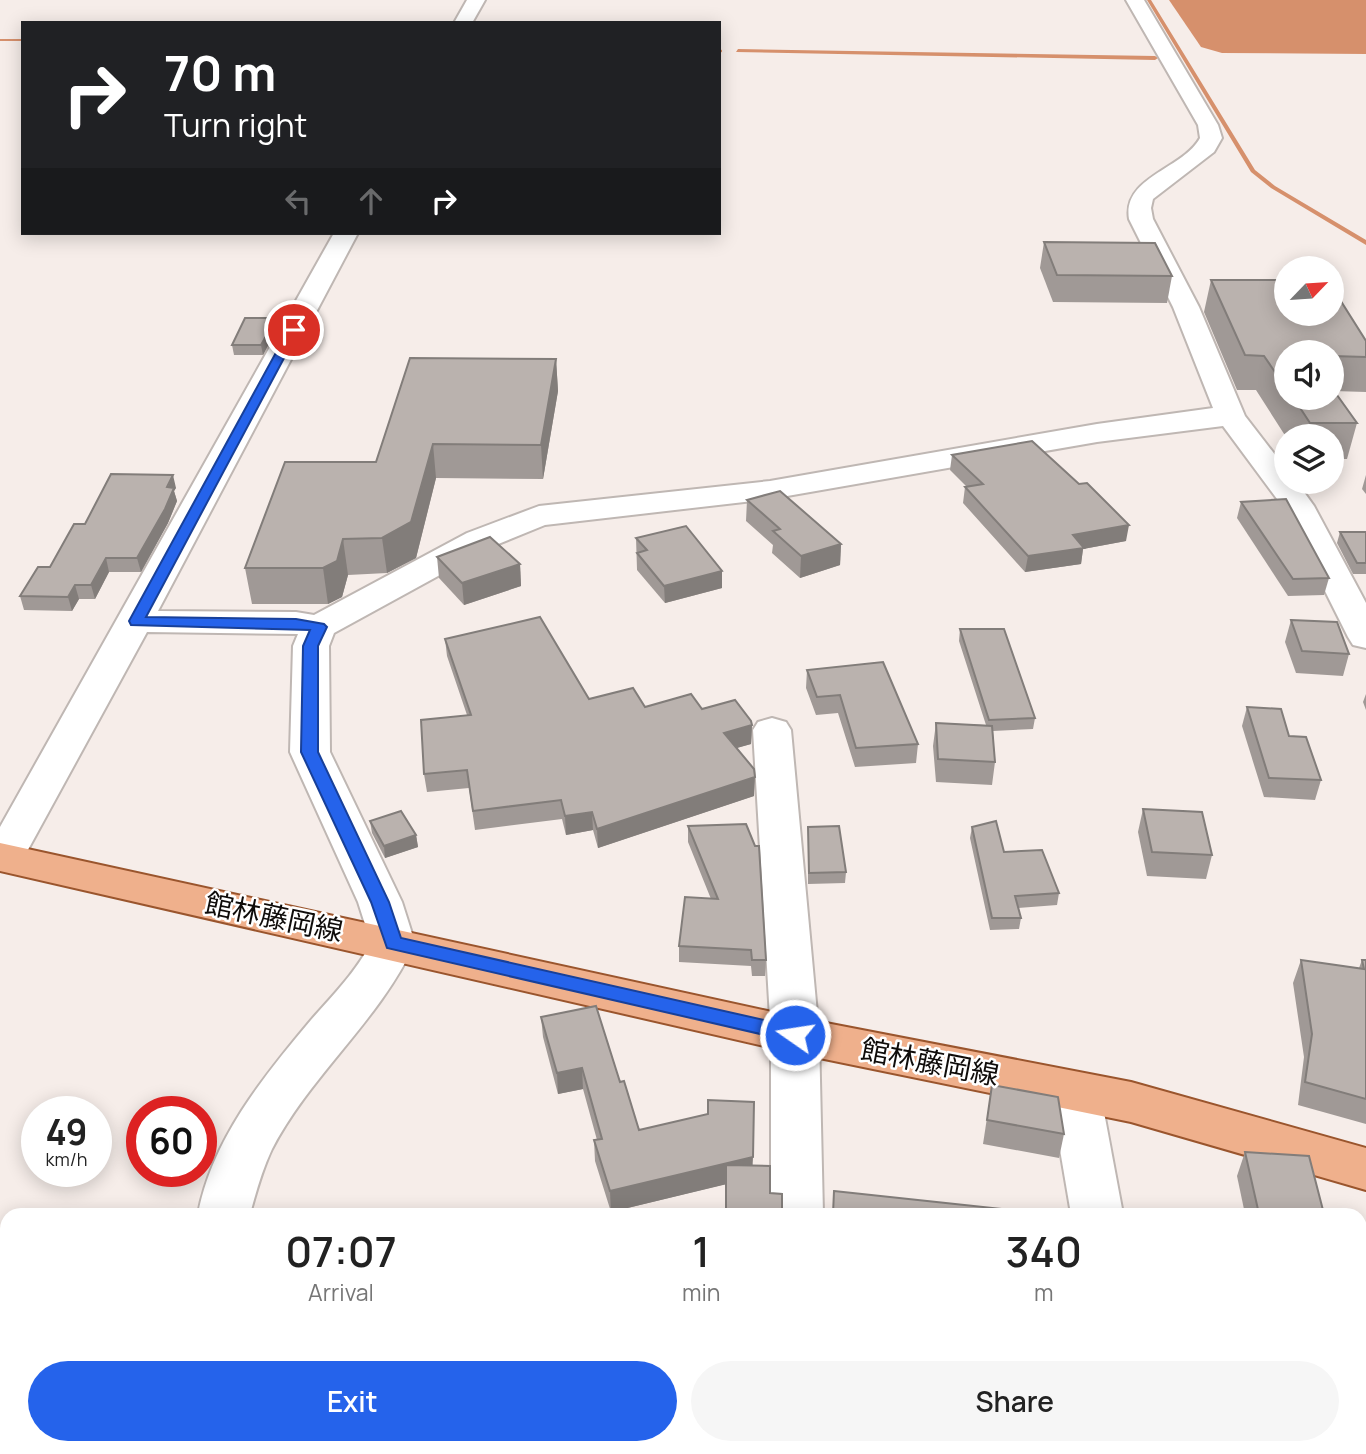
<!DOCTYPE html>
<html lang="en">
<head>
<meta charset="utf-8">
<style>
	:root { --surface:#fff; --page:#f6f6f6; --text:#222; --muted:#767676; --accent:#2563eb }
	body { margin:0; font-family:Manrope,"Noto Sans JP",sans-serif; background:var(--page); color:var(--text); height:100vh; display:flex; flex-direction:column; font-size:26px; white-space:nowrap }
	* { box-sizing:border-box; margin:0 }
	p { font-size:23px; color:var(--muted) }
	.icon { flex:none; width:38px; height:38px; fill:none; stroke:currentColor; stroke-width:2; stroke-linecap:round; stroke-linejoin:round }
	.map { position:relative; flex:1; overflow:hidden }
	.sheet { position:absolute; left:0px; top:1208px; width:1367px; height:247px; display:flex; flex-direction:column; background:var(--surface); border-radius:21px 21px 0 0; box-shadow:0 4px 18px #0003 }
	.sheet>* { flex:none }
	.top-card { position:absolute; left:21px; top:21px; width:700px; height:214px; border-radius:0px; box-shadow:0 4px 18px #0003; background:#202124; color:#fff; overflow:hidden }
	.needle { width:46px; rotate:65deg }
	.tools { position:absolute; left:1274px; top:256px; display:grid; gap:14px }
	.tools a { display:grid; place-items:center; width:70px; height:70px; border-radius:50%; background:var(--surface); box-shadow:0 4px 18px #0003; font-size:35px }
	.speed { position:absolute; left:21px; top:1096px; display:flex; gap:14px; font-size:35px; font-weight:700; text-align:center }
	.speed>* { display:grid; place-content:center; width:91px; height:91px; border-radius:50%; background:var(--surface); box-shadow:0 4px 18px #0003; line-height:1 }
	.speed small { font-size:18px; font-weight:400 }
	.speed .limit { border:10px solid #d22; background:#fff; color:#111 }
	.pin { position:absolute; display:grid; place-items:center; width:60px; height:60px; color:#fff; margin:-30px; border:4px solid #fff; border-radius:50%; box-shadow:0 2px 7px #0007 }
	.me { position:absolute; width:77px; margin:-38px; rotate:283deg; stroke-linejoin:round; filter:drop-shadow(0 0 5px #0008) }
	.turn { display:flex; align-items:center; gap:24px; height:147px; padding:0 28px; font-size:32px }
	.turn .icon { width:91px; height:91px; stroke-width:2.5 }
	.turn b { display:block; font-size:49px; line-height:60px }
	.lanes { display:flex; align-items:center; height:66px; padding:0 28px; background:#0003; justify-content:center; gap:35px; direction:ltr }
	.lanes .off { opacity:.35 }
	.eta { display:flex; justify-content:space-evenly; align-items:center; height:119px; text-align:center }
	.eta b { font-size:42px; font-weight:600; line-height:49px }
	.primary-button { display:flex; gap:14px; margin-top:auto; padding:14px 28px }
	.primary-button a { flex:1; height:80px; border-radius:42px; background:var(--accent); color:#fff; font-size:28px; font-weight:600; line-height:80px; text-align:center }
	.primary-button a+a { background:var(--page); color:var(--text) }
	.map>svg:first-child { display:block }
	.water { fill:#d6906c }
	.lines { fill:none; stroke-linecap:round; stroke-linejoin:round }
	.stream { fill:#d6906c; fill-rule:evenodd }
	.street-casing { stroke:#bfb7b3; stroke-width:4 }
	.primary-casing { stroke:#9a552d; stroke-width:4 }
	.street { fill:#fff; fill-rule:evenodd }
	.primary { fill:#efb08c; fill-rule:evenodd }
	.wall { fill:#a09996; fill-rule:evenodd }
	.shaded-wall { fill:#827d7a }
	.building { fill:#bab2ae; stroke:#827d7a; stroke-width:2 }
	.route { fill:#2563eb; stroke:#184099; stroke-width:2 }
	.labels { text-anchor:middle; stroke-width:5; stroke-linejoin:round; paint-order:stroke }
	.near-street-label { font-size:28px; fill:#0f0c0a; stroke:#fff }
</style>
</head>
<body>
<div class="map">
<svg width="1366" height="1454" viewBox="0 0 1366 1454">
	<rect width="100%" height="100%" fill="#f6ede9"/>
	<polygon class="water" points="1169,0 1366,0 1366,54 1222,53 1201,47"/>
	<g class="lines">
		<g class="stream">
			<polygon points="1147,0 1151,0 1255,170 1275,186 1366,240 1366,245 1271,188 1251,172"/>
			<rect x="0" y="39" width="23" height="2"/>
			<polygon points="719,49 722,50 722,52 719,53"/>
			<polygon points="738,49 1155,56 1158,58 1155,60 736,52"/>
		</g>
		<defs>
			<g id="street">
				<polygon points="467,0 485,0 472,23 454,23"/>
				<path d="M1126,0H1144L1218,125L1222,138L1214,152L1153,199L1151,208L1153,219L1199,307L1245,416L1286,469V481H1296L1314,506L1366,603V648L1353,645L1348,637L1283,507L1223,426L1097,442L770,499L545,525L491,547L334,633L329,646L330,752L402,902L415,943C380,1020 311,1074 272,1149C262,1170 256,1192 250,1214H198C212,1140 263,1077 311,1020C332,996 356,972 371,943L358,902L290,752L293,646L298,634L147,632L24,857L18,867L0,870V827L334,233H358L158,611L296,612L314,615L467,533L539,506L770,481L1097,424L1213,408L1173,307L1129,219C1122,177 1183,169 1200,138L1198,125Z"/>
				<polygon points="772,718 786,722 791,730 819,1035 823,1214 771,1214 771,1035 753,730 758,722"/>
				<polygon points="1075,1072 1092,1077 1100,1091 1123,1214 1071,1214 1050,1091 1058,1077"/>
				<polygon points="151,1447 211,1447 210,1454 150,1454"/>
				<polygon points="796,1447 856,1447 857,1454 797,1454"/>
				<polygon points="1108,1447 1168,1447 1169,1454 1109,1454"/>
			</g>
			<polygon id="primary" points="0,843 795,1017 1131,1082 1366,1148 1366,1190 1131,1122 795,1053 0,871"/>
		</defs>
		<use href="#street" class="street-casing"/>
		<use href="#primary" class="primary-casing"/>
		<use href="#street" class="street"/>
		<use href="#primary" class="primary"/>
	</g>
	<g class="wall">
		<polygon points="1044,242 1172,276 1167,303 1053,302 1040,268"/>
		<path d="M1211,280L1366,341V392L1334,391L1357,423L1347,459H1332V436H1286V437L1256,390H1237L1204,312ZM1286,352H1332V397H1286Z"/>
		<polygon points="278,327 263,355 234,355 232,345"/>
		<polygon points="556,359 558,391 543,479 436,478 416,558 387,573 348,575 342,597 328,604 252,604 245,568 376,462"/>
		<polygon points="952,455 1126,541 1083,549 1081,564 1025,572 963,503 965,487 967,487 950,470"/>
		<polygon points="1366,475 1366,494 1362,489"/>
		<polygon points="176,488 174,491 177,501 168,523 141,572 109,572 95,599 79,599 72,611 24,610 20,596 50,567 85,524"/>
		<polygon points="747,500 841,544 840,565 800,578 772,553 773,545 746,521"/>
		<polygon points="1241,502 1329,578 1324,595 1288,596 1237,518"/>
		<polygon points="1340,532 1366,532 1366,574 1353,574 1337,543"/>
		<polygon points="636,538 722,571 722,588 665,603 637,570"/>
		<polygon points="437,557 520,564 521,586 464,605 439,578"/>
		<polygon points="1291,620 1349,654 1343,676 1296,673 1285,642"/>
		<polygon points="960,629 1035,718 1033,729 993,731 995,762 992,785 936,782 933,746 936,723 986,725 959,641"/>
		<polygon points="445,639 589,699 645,707 702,709 752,725 751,744 736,748 754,796 598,848 593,830 566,835 562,819 475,830 469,788 427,792 424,774 467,715 447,656"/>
		<polygon points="807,670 918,744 916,763 855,767 838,713 816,715 806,688"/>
		<polygon points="1366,694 1366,710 1363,702"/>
		<polygon points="1247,707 1289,736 1321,780 1315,800 1264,797 1242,726"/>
		<polygon points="1143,809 1212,855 1206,879 1147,876 1138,832"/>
		<polygon points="370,821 416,835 418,847 385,858 372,833"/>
		<polygon points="688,826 766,960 765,976 752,976 751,966 679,962 679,946 711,899 688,842"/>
		<polygon points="808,827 846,872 845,883 808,884"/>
		<polygon points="972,827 1004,852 1059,893 1057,905 1018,908 1021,918 1019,929 990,930 970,838"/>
		<polygon points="1301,960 1359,968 1362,960 1366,960 1366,1124 1298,1105 1304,1057 1293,983"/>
		<polygon points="541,1017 620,1082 639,1130 753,1166 770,1193 782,1214 726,1184 611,1212 595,1161 594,1140 597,1140 583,1089 558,1094 543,1037"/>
		<polygon points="992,1085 1064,1134 1059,1158 983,1144"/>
		<polygon points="1245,1152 1324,1214 1245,1214 1237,1176"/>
		<polygon points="1360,1313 1366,1314 1366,1394 1361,1393 1366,1454 1292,1454 1290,1447 1360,1447"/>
	</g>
	<g class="shaded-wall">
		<polygon points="276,318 278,327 263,355 261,345"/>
		<polygon points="556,359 558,391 543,479 541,445"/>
		<polygon points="433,444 436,478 416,558 387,573 382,538"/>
		<polygon points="173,475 176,488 174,491 177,501 168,523 141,572 137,558"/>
		<polygon points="1129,525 1126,541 1083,549 1081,564 1025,572 1028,556 1073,535"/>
		<polygon points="343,539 348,575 342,597 328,604 323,568"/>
		<polygon points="841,544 840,565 800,578 801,556"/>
		<polygon points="106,558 109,572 95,599 91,585"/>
		<polygon points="520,564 521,586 464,605 462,583"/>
		<polygon points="722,571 722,588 665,603 664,586"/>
		<polygon points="75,585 79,599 72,611 68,597"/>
		<polygon points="752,725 751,744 723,752 724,733"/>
		<polygon points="755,777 754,796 598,848 597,829"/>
		<polygon points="592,812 593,830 566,835 565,816"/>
		<polygon points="416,835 418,847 385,858 384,846"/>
		<polygon points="582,1068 583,1089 558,1094 557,1073"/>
		<polygon points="753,1157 752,1178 611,1212 610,1191"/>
	</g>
	<g class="building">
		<polygon points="1044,242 1155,243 1172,276 1057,275"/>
		<polygon points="1211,280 1286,280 1286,313 1332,313 1332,287 1366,341 1366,357 1332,356 1332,352 1286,352 1286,388 1264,356 1245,355"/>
		<polygon points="245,318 276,318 261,345 232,345"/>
		<polygon points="410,358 556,359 541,445 433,444 411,522 382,538 343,539 337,561 323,568 245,568 285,462 376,462"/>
		<polygon points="1332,388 1357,423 1310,423 1293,397 1332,397"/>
		<polygon points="1032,441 1079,484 1087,483 1129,525 1073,535 1084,548 1028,556 965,487 983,484 952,455"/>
		<polygon points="111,474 173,475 167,487 174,488 165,509 137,558 106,558 91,585 75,585 68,597 20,596 38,567 50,567 74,524 85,524"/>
		<polygon points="780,491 841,544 801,556 773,531 780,529 747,500"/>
		<polygon points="1286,499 1329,578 1293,579 1241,502"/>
		<polygon points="686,526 722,571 664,586 637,553 647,550 636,538"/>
		<polygon points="1340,532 1366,532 1366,563 1357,563"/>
		<polygon points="490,537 520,564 462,583 437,557"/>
		<polygon points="540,617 589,699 633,688 645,707 691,694 702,709 735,700 751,721 752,725 724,733 754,769 755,777 597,829 592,812 565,816 561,800 473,811 467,770 424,774 421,720 471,715 445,639"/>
		<polygon points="1291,620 1337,622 1349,654 1302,651"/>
		<polygon points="960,629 1004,629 1035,718 989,720"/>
		<polygon points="883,662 918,744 856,748 840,695 817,697 807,670"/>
		<polygon points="1247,707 1281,709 1289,736 1306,737 1321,780 1269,778"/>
		<polygon points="936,723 992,726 995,762 938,759"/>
		<polygon points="1143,809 1202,812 1212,855 1152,852"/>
		<polygon points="401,811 416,835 384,846 370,821"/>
		<polygon points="996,821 1004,852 1042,850 1059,893 1015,896 1021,918 992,918 972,827"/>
		<polygon points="746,824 755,846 759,846 766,960 752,960 751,950 679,946 685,897 718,899 688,826"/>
		<polygon points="839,826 846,872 809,873 808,827"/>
		<polygon points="1301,960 1364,969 1362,960 1366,960 1366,1099 1305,1082 1312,1034"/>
		<polygon points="596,1006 620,1082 624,1081 639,1130 708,1114 708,1100 754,1102 753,1157 610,1191 594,1140 602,1139 582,1068 557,1073 541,1017"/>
		<polygon points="992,1085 1058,1097 1064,1134 987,1120"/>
		<polygon points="1245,1152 1309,1156 1324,1214 1259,1214"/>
		<polygon points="726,1165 770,1166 770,1193 782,1194 782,1214 726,1214"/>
		<polygon points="834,1191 1049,1214 833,1214"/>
		<polygon points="1360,1313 1366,1314 1366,1365 1360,1364"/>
		<polygon points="1360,1386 1366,1412 1366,1454 1309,1454 1307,1447 1360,1447"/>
		<rect x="530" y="1447" width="64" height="7"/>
		<polygon points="848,1447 1100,1447 1101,1454 848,1454"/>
		<polygon points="1156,1451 1219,1454 1157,1454"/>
	</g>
	<polygon class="route" points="290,327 299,330 146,617 296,619 324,624 327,627 318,646 318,752 389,902 401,938 795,1027 802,1029 805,1035 802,1040 795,1042 387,948 371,902 301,752 303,646 310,630 131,625 129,621"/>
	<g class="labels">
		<g class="near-street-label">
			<text transform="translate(274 917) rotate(12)" y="10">館林藤岡線</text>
			<text transform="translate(930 1062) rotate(11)" y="10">館林藤岡線</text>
		</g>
	</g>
</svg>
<div class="tools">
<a><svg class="needle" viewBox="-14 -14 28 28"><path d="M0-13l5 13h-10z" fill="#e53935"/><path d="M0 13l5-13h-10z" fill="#767676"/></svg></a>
<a><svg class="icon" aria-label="sound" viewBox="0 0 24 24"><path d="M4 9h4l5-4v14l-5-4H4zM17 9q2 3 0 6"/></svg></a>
<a><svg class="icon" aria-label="layers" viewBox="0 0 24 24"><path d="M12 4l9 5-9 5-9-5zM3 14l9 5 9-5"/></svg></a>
</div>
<div class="speed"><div>49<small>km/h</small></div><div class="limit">60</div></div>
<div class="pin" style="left:294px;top:330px;background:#d93025"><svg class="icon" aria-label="arrive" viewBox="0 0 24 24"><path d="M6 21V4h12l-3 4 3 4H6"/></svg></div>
<svg class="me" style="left:795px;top:1035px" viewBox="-20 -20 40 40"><circle r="17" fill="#2563eb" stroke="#fff" stroke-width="3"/><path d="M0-11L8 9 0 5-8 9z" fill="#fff"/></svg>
<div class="top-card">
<div class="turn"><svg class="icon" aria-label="right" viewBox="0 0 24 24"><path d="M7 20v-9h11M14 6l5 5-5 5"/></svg><div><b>70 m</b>Turn right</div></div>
<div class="lanes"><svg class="icon off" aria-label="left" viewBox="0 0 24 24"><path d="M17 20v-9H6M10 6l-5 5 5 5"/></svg><svg class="icon off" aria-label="ahead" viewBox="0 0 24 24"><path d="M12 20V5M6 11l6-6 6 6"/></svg><svg class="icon" aria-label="right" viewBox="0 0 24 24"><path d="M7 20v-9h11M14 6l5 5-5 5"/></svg></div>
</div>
<section class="sheet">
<div class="eta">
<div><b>07:07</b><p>Arrival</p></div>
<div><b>1</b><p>min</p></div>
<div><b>340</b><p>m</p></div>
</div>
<div class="primary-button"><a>Exit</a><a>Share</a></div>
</section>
</div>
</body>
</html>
